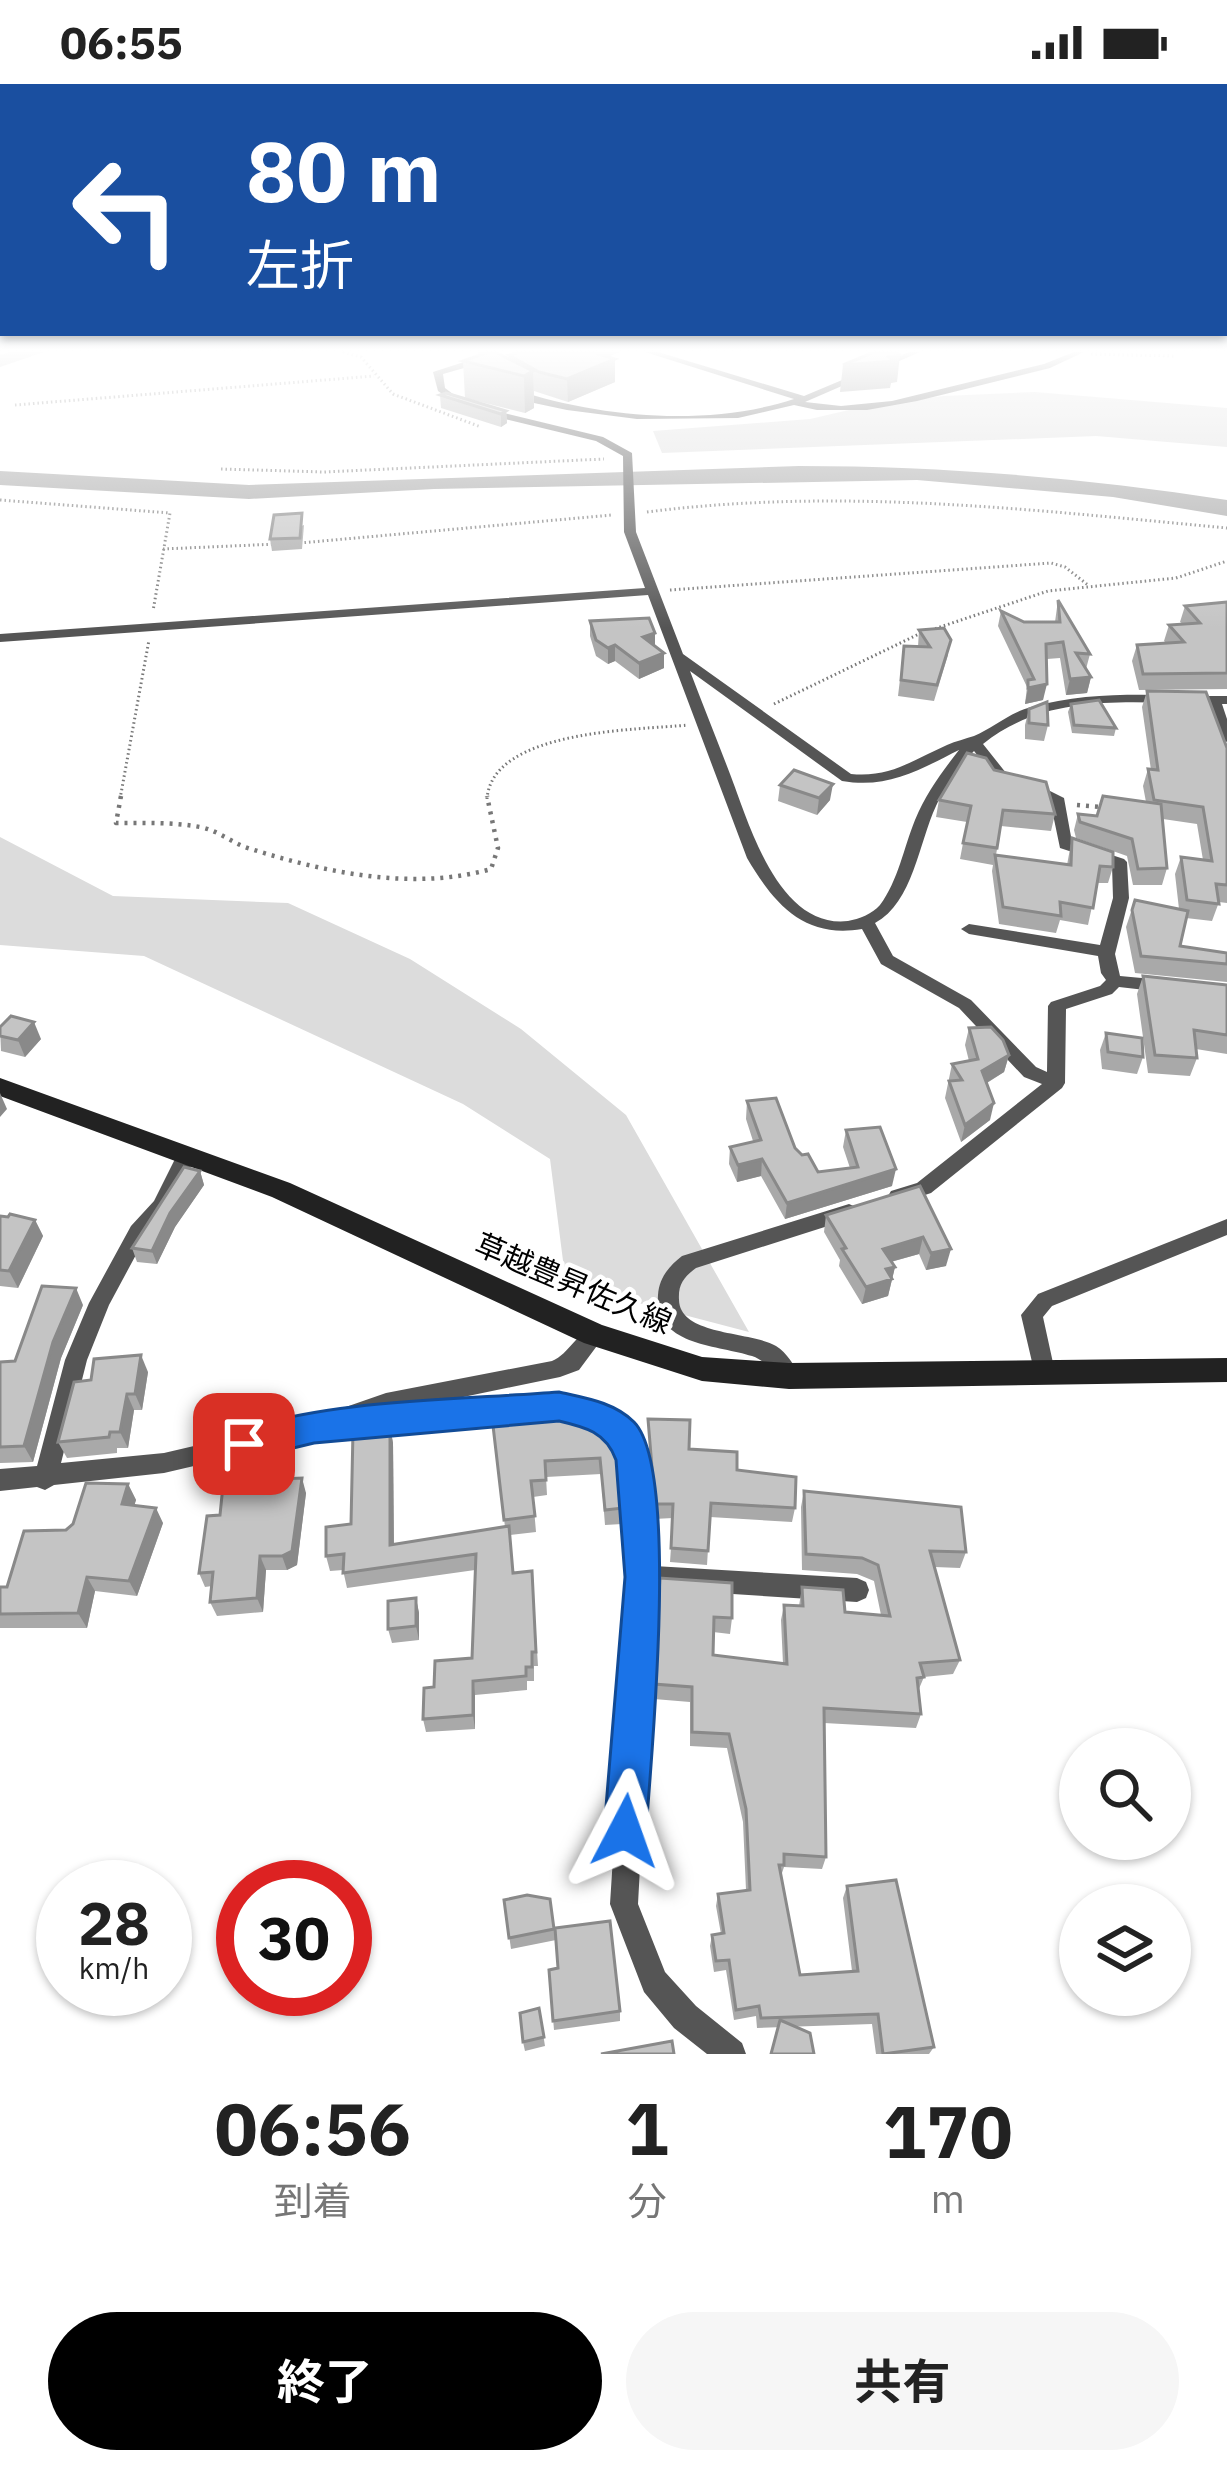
<!DOCTYPE html>
<html lang="ja">
<head>
<meta charset="utf-8">
<style>
	:root { --surface:#fff; --page:#f6f6f6; --text:#222; --muted:#767676; --accent:#000 }
	body { margin:0; font-family:"IBM Plex Sans","Noto Sans JP",sans-serif; background:var(--page); color:var(--text); height:100vh; display:flex; flex-direction:column; font-size:45px; white-space:nowrap }
	* { box-sizing:border-box; margin:0 }
	p { font-size:39px; color:var(--muted) }
	.icon { flex:none; width:66px; height:66px; fill:none; stroke:currentColor; stroke-width:2; stroke-linecap:round; stroke-linejoin:round }
	.map { position:relative; height:1970px; overflow:hidden }
	.side { display:flex; flex-direction:column; background:var(--surface); flex:1 }
	.side>* { flex:none }
	.top-card { position:absolute; left:0px; top:0px; width:1227px; height:252px; box-shadow:0 3px 9px #0004; background:#1a4fa0; color:#fff; overflow:hidden }
	.buttons { position:absolute; left:1059px; top:1644px; display:grid; gap:24px }
	.buttons a { display:grid; place-items:center; width:132px; height:132px; border-radius:50%; background:var(--surface); box-shadow:0 3px 9px #0004; font-size:60px }
	.speed { position:absolute; left:36px; top:1776px; display:flex; gap:24px; font-size:60px; font-weight:700; text-align:center }
	.speed>* { display:grid; place-content:center; width:156px; height:156px; border-radius:50%; background:var(--surface); box-shadow:0 3px 9px #0004; line-height:1 }
	.speed small { font-size:30px; font-weight:400 }
	.speed .limit { border:18px solid #d22; background:#fff; color:#111 }
	.pin { position:absolute; display:grid; place-items:center; width:102px; height:102px; color:#fff; margin:-51px; border-radius:24px; box-shadow:0 6px 18px #0006 }
	.me { position:absolute; width:132px; margin:-66px; rotate:4deg; stroke-linejoin:round; filter:drop-shadow(0 0 9px #0008) }
	.turn { display:flex; align-items:center; gap:42px; height:252px; padding:0 48px; font-size:54px }
	.turn .icon { width:156px; height:156px; stroke-width:2.5 }
	.turn b { display:block; font-size:84px; line-height:102px }
	.eta { display:flex; justify-content:space-evenly; align-items:center; height:204px; text-align:center }
	.eta b { font-size:72px; font-weight:700; line-height:84px }
	.primary-button { display:flex; gap:24px; margin-top:auto; padding:24px 48px }
	.primary-button a { flex:1; height:138px; border-radius:72px; background:var(--accent); color:#fff; font-size:48px; font-weight:700; line-height:138px; text-align:center }
	.primary-button a+a { background:var(--page); color:var(--text) }
	.status { display:flex; justify-content:space-between; align-items:center; height:84px; padding:0 60px; background:var(--surface); direction:ltr }
	.status svg { height:33px; fill:currentColor }
	.map>svg:first-child { display:block }
	.green { fill:#dcdcdc }
	.lines { fill:none; stroke-linecap:round; stroke-linejoin:round }
	.river { fill:#a3a3a3; fill-rule:evenodd }
	.path-far1 { stroke:#777; stroke-width:3; stroke-dasharray:1.5 3; stroke-linecap:butt }
	.path { stroke:#777; stroke-width:4.5; stroke-dasharray:3 6; stroke-linecap:butt }
	.minor { fill:#555; fill-rule:evenodd }
	.secondary { fill:#222; fill-rule:evenodd }
	.wall { fill:#a9a9a9 }
	.shaded-wall { fill:#898989 }
	.building { fill:#c4c4c4; stroke:#898989; stroke-width:3 }
	.route { fill:#1a73e8; stroke:#114b97; stroke-width:3 }
	.labels { text-anchor:middle; stroke-width:9; stroke-linejoin:round; paint-order:stroke }
	.street-label { font-size:30px; fill:#000; stroke:#fff }
</style>
</head>
<body>
<div class="status"><b>06:55</b><svg viewBox="0 0 49 12"><path d="M0 12V9h3v3zM5 12V6h3v6zM10 12V3h3v9zM15 12V0h3v12zM26 1h20v11H26zM47 4h2v5h-2z"/></svg></div>
<div class="map">
<svg width="1227" height="1970" viewBox="0 0 1227 1970">
	<rect width="100%" height="100%" fill="#fff"/>
	<g class="green">
		<polygon points="1035,308 1227,324 1227,363 1096,352 662,369 653,347 810,335 875,320 944,312"/>
		<polygon points="0,753 113,812 288,819 410,875 521,945 626,1031 749,1248 566,1200 550,1075 463,1020 144,872 0,861"/>
	</g>
	<g class="lines">
		<g class="river">
			<polygon points="10,268 44,268 0,283 0,271"/>
			<path d="M799,382C943,382 1085,394 1227,416V432L1113,413L917,396L434,405L249,415L0,401V387L249,401Z"/>
		</g>
		<g class="path-far1">
			<polyline points="343,268 361,273 393,310 481,343"/>
			<polyline points="1091,270 1176,272"/>
			<polyline points="15,321 374,292"/>
			<polyline points="221,385 324,388 604,375"/>
			<polyline points="0,416 170,429 153,527"/>
			<path d="M647,428C842,403 1033,426 1227,444"/>
			<polyline points="300,459 612,431"/>
			<polyline points="163,465 277,460"/>
			<polyline points="670,506 1051,479 1065,483 1088,501"/>
			<polyline points="931,546 1048,507 1176,494 1227,477"/>
			<polyline points="774,620 921,549"/>
			<polyline points="120,715 149,556"/>
			<path d="M487,715C492,645 639,646 688,641"/>
		</g>
		<g class="path">
			<path d="M121,712L116,739C144,739 173,738 200,743C220,747 233,760 251,765C327,789 414,807 491,785L498,764L487,712"/>
			<polyline points="1077,721 1102,723"/>
		</g>
		<g class="minor">
			<path d="M645,268H658L804,312L909,268H920L805,318L841,322L892,317L1044,280L1074,268H1084L1050,284L917,317L867,326H817L794,321L738,334L637,335L567,326L534,319L511,309L516,306C602,334 708,343 794,315Z"/>
			<polygon points="464,278 490,285 485,288 464,284 443,290 445,304 466,320 461,323 438,307 433,288"/>
			<path d="M487,325L603,353L632,369L636,448L683,570L851,690C890,694 913,676 947,661C956,657 965,655 974,652C993,644 1009,629 1031,623C1095,605 1162,612 1227,612V620H1222L1227,635V658L1220,654L1208,620C1131,619 1047,608 983,660L1010,694L1008,697H998L974,667C959,683 945,702 936,722C919,758 913,819 875,839L893,872L971,916L1036,983L1047,988L1048,922L1051,918L1100,902L1106,896L1101,889L1098,872L969,850L961,845L969,840L1100,861L1113,814L1112,781L1060,764L1050,716L1025,704L1023,701L1030,697L1064,714L1072,758L1124,775L1127,778L1129,814L1115,870L1120,892L1163,896L1171,902L1163,908L1119,903L1112,910L1066,925L1065,999L1062,1004L931,1109L898,1120L891,1117L888,1112L891,1107L917,1099L1042,1000L1024,993L959,924L881,880L862,845C804,855 774,820 747,774L648,511L0,558V550L645,504L624,448L623,372L596,357L484,330L482,328ZM690,587L842,697C888,705 919,686 959,666C942,688 926,709 915,736C904,763 898,797 880,821C872,830 859,835 848,837C778,845 749,739 730,690C717,656 703,621 690,587Z"/>
			<path d="M186,1065L193,1067L196,1072L168,1127L145,1154L109,1221L87,1276L61,1379L164,1369L314,1334L386,1309L552,1277C571,1270 580,1239 602,1245L605,1251L579,1286L560,1293L396,1327L559,1312L621,1333L632,1343L644,1375L654,1482L857,1494L866,1498L869,1506L866,1514L857,1518L655,1505L638,1820L665,1888L696,1922L742,1959L746,1970H707L674,1944L644,1908L610,1820L631,1493L622,1375L615,1356L605,1347L559,1332L314,1354L164,1389L54,1401L45,1406L37,1403L0,1407V1385L37,1382L65,1276L89,1219L131,1142L154,1117L179,1067Z"/>
			<path d="M849,1120L856,1123L859,1128L856,1133L696,1184C684,1193 678,1200 679,1216C680,1252 751,1247 776,1262C787,1269 794,1281 800,1292L797,1299C776,1304 772,1278 752,1272C719,1261 654,1262 658,1211C659,1194 669,1182 682,1172Z"/>
			<polygon points="1227,1135 1227,1151 1052,1222 1043,1233 1055,1288 1052,1295 1044,1297 1036,1295 1021,1231 1038,1210"/>
		</g>
		<polygon class="secondary" points="0,994 290,1099 602,1241 702,1273 789,1279 1227,1274 1227,1298 789,1305 702,1297 584,1259 272,1113 0,1012"/>
	</g>
	<g class="wall">
		<polygon points="478,268 495,268 509,275 509,271 608,273 615,298 568,318 534,307 534,324 525,329 465,314 463,277 479,271"/>
		<polygon points="440,311 506,327 507,339 501,343 441,324"/>
		<polygon points="304,441 302,465 272,467 270,455"/>
		<polygon points="1058,516 1090,570 1086,585 1091,593 1087,609 1066,611 1060,574 1047,575 1043,616 1025,620 1027,603 998,542 1001,527 1024,538 1055,538"/>
		<polygon points="1227,518 1227,605 1139,606 1132,577 1137,561 1166,559 1164,557 1169,541 1183,540 1180,538 1185,522"/>
		<polygon points="590,537 655,549 655,561 664,569 664,584 639,595 615,577 608,580 596,572 590,552"/>
		<polygon points="919,546 948,571 934,617 898,612 904,562 918,563"/>
		<polygon points="1147,607 1227,664 1227,819 1219,818 1212,837 1186,834 1180,862 1227,869 1227,898 1135,889 1126,843 1135,816 1179,825 1175,790 1181,773 1203,776 1197,740 1163,735 1167,784 1162,801 1133,801 1127,772 1076,754 1074,746 1078,730 1097,732 1146,718 1143,702 1148,685 1151,686 1142,623"/>
		<polygon points="1071,620 1116,644 1114,652 1072,649 1068,628"/>
		<polygon points="1029,625 1048,641 1044,657 1025,655 1025,641"/>
		<polygon points="994,686 1055,730 1051,747 1001,742 996,771 1067,781 1072,754 1113,783 1108,799 1097,799 1088,841 1060,836 1056,849 999,840 992,787 993,781 960,775 967,738 936,733 939,716"/>
		<polygon points="780,701 830,716 817,731 778,717"/>
		<polygon points="1143,892 1227,901 1227,970 1196,965 1197,974 1190,992 1148,989 1137,910"/>
		<polygon points="0,943 41,955 25,973 1,967"/>
		<polygon points="969,944 1009,971 1004,988 987,999 990,1036 961,1058 945,1014 952,980 969,977 965,961"/>
		<polygon points="1106,949 1143,973 1137,990 1102,985 1100,966"/>
		<polygon points="747,1017 818,1088 850,1084 843,1063 846,1046 892,1102 785,1135 761,1092 737,1098 729,1080 730,1063 753,1057 746,1035"/>
		<polygon points="200,1087 204,1101 175,1143 157,1180 137,1178 132,1164"/>
		<polygon points="920,1102 946,1182 926,1186 919,1170 891,1178 895,1183 888,1212 862,1220 839,1182 840,1176 824,1148 826,1131"/>
		<polygon points="0,1132 35,1136 43,1152 18,1204 0,1202"/>
		<polygon points="83,1221 61,1274 33,1378 0,1379 0,1278 15,1277"/>
		<polygon points="148,1288 142,1326 134,1326 128,1364 117,1364 117,1369 67,1374 58,1358 91,1296"/>
		<polygon points="492,1333 604,1336 623,1424 622,1440 605,1441 601,1390 546,1393 547,1411 533,1413 536,1448 510,1451 513,1489 532,1487 538,1582 534,1582 534,1597 527,1597 527,1606 475,1611 475,1645 426,1648 423,1635 434,1603 472,1574 475,1486 347,1504 343,1486 330,1487 326,1472 351,1440 390,1343 393,1359 394,1460 505,1443"/>
		<polygon points="648,1335 689,1365 737,1386 795,1424 792,1438 710,1433 707,1481 670,1478 673,1434 654,1435"/>
		<polygon points="286,1368 284,1395 306,1409 297,1481 287,1486 266,1486 263,1528 217,1532 210,1518 212,1502 205,1503 199,1489 220,1431 224,1398 221,1398 215,1384"/>
		<polygon points="128,1400 136,1416 134,1421 163,1439 137,1512 95,1507 87,1544 0,1544 0,1503 7,1503 66,1446"/>
		<polygon points="804,1407 966,1468 960,1484 935,1483 960,1576 953,1590 924,1593 918,1607 921,1630 916,1644 824,1639 826,1773 822,1785 784,1783 781,1792 800,1891 852,1887 843,1814 847,1802 934,1963 929,1970 876,1970 872,1940 757,1944 756,1932 734,1936 726,1886 714,1888 710,1862 712,1851 721,1850 716,1822 718,1810 746,1806 743,1738 727,1664 690,1662 690,1618 654,1615 660,1494 732,1534 730,1550 713,1548 713,1571 783,1580 781,1536 784,1521 799,1522 802,1503 845,1528 881,1531 874,1497 857,1490 802,1486 801,1423"/>
		<polygon points="416,1514 419,1529 419,1556 392,1559 388,1545"/>
		<polygon points="550,1815 556,1856 511,1865 504,1816"/>
		<polygon points="549,1886 620,1927 620,1937 554,1946"/>
		<polygon points="539,1924 545,1962 525,1967 523,1958"/>
	</g>
	<g class="shaded-wall">
		<polygon points="581,268 619,268 581,286"/>
		<polygon points="900,271 897,298 891,299 890,304 840,308 843,281"/>
		<polygon points="615,275 615,298 568,318 567,295"/>
		<polygon points="533,287 534,324 525,329 524,292"/>
		<polygon points="506,327 507,339 501,343 501,330"/>
		<polygon points="655,549 655,565 643,553"/>
		<polygon points="615,561 615,577 608,580 608,564"/>
		<polygon points="664,569 664,584 639,595 639,579"/>
		<polygon points="1091,593 1087,609 1066,611 1070,595"/>
		<polygon points="1047,600 1043,616 1025,620 1028,604"/>
		<polygon points="833,700 830,716 817,731 819,714"/>
		<polygon points="34,938 41,955 25,973 18,956"/>
		<polygon points="1009,971 1004,988 978,1004 982,987"/>
		<polygon points="0,1009 7,1025 0,1033"/>
		<polygon points="994,1019 990,1036 961,1058 965,1041"/>
		<polygon points="762,1075 761,1092 737,1098 738,1081"/>
		<polygon points="896,1085 892,1102 785,1135 787,1119"/>
		<polygon points="200,1087 204,1101 175,1143 157,1180 152,1167 170,1129"/>
		<polygon points="35,1136 43,1152 18,1204 9,1187"/>
		<polygon points="923,1153 919,1170 879,1181 883,1165"/>
		<polygon points="951,1165 946,1182 926,1186 931,1169"/>
		<polygon points="895,1183 888,1212 862,1220 866,1203 886,1185"/>
		<polygon points="76,1204 83,1221 61,1274 33,1378 24,1362 53,1258"/>
		<polygon points="141,1271 148,1288 142,1326 135,1310"/>
		<polygon points="127,1310 134,1326 128,1364 120,1348"/>
		<polygon points="264,1314 270,1340 225,1350 219,1334"/>
		<polygon points="390,1343 393,1359 394,1476 390,1461"/>
		<polygon points="281,1352 286,1368 284,1410 279,1395"/>
		<polygon points="302,1394 306,1409 297,1481 287,1486 282,1472"/>
		<polygon points="128,1400 136,1416 130,1436 122,1420"/>
		<polygon points="156,1424 163,1439 137,1512 129,1497"/>
		<polygon points="260,1472 266,1486 263,1528 257,1514"/>
		<polygon points="87,1493 95,1507 87,1544 78,1529"/>
		<polygon points="416,1514 419,1529 419,1556 416,1542"/>
		<polygon points="473,1597 475,1611 475,1645 473,1631"/>
	</g>
	<g class="building">
		<polygon points="484,268 495,268 533,287 524,292 463,277 486,269"/>
		<polygon points="520,268 592,268 615,275 567,295 539,288 509,271"/>
		<polygon points="874,268 896,268 900,271 889,273 894,277 843,281"/>
		<polygon points="446,309 506,327 501,330 440,311"/>
		<polygon points="302,429 300,454 270,455 274,431"/>
		<polygon points="1058,516 1090,570 1076,569 1091,593 1070,595 1063,558 1046,560 1047,600 1028,604 1028,596 1034,595 1001,527 1024,538 1060,538"/>
		<polygon points="1227,518 1227,589 1143,590 1137,561 1184,558 1169,541 1200,539 1185,522"/>
		<polygon points="649,534 655,549 643,553 664,569 639,579 615,561 608,564 596,556 590,537"/>
		<polygon points="944,544 951,556 937,601 901,596 904,562 930,563 919,546"/>
		<polygon points="1147,607 1206,608 1227,664 1227,801 1216,800 1219,820 1187,816 1181,773 1212,777 1203,723 1154,716 1148,685 1158,686"/>
		<polygon points="1099,616 1116,644 1074,641 1071,620"/>
		<polygon points="1047,618 1048,641 1029,639 1029,625"/>
		<polygon points="967,669 986,674 994,686 1046,698 1055,730 1003,726 997,764 963,759 971,722 939,716"/>
		<polygon points="794,686 833,700 819,714 780,701"/>
		<polygon points="1103,712 1161,720 1167,784 1138,785 1132,755 1080,738 1078,730 1097,732"/>
		<polygon points="1072,754 1113,768 1113,783 1100,782 1093,824 1060,818 1061,832 1003,823 995,771 1071,781"/>
		<polygon points="1135,816 1188,827 1180,862 1227,869 1227,880 1141,872 1132,826"/>
		<polygon points="1143,892 1227,901 1227,951 1194,946 1197,974 1155,971"/>
		<polygon points="11,932 34,938 18,956 0,952 0,943"/>
		<polygon points="991,943 1003,956 1009,971 982,987 994,1019 965,1041 949,997 962,996 952,980 978,975 969,944"/>
		<polygon points="1106,949 1142,954 1143,973 1108,968"/>
		<polygon points="776,1014 795,1064 802,1071 808,1070 818,1088 858,1083 846,1046 880,1043 896,1085 787,1119 762,1075 738,1081 730,1063 761,1056 747,1017"/>
		<polygon points="184,1083 200,1087 170,1129 152,1167 132,1164"/>
		<polygon points="920,1102 951,1165 931,1169 923,1153 883,1165 895,1183 886,1185 892,1195 866,1203 842,1165 846,1164 826,1131"/>
		<polygon points="10,1130 35,1136 9,1187 0,1186 0,1132 8,1133"/>
		<polygon points="42,1202 76,1204 53,1258 24,1362 0,1363 0,1278 15,1277"/>
		<polygon points="141,1271 135,1310 127,1310 120,1348 110,1348 109,1353 58,1358 74,1298 91,1296 94,1275"/>
		<polygon points="264,1314 265,1324 219,1334 220,1324"/>
		<polygon points="571,1325 578,1327 578,1336 604,1336 611,1343 618,1360 623,1424 605,1426 600,1374 545,1377 546,1396 531,1397 535,1432 504,1436 492,1333"/>
		<polygon points="648,1335 690,1336 689,1365 737,1368 737,1386 796,1393 795,1424 711,1419 708,1467 671,1464 673,1420 655,1420"/>
		<polygon points="390,1343 390,1461 509,1442 513,1489 532,1487 536,1568 532,1568 532,1583 526,1583 526,1592 473,1597 473,1631 423,1635 424,1604 434,1603 435,1577 472,1574 476,1470 343,1489 344,1470 326,1472 326,1443 351,1440 353,1347"/>
		<polygon points="281,1352 279,1395 302,1394 292,1467 282,1472 260,1472 257,1514 210,1518 213,1488 199,1489 207,1432 220,1431 225,1382 215,1384 216,1365"/>
		<polygon points="86,1399 128,1400 122,1420 156,1424 129,1497 87,1493 78,1529 0,1530 0,1503 7,1503 24,1447 66,1446 73,1440"/>
		<polygon points="804,1407 961,1423 966,1468 930,1467 960,1576 920,1579 924,1593 917,1594 921,1630 824,1624 826,1773 784,1770 784,1781 779,1781 800,1891 858,1887 847,1802 896,1796 934,1963 883,1970 878,1930 761,1934 759,1922 736,1926 729,1876 716,1877 712,1851 724,1849 718,1810 750,1806 746,1725 729,1650 692,1648 692,1603 654,1600 660,1494 732,1499 732,1534 714,1533 713,1571 787,1580 784,1521 803,1522 802,1503 843,1506 845,1528 890,1532 878,1481 862,1474 806,1470"/>
		<polygon points="416,1514 416,1542 388,1545 388,1517"/>
		<polygon points="527,1811 550,1815 554,1845 509,1854 504,1816"/>
		<polygon points="610,1837 620,1927 553,1937 549,1886 558,1884 555,1844"/>
		<polygon points="539,1924 544,1953 523,1958 520,1929"/>
		<polygon points="780,1936 810,1949 814,1970 771,1970"/>
		<polygon points="672,1957 674,1970 601,1970"/>
	</g>
	<linearGradient id="sky" x2="0" y2="1"><stop stop-color="#8cadcc"/><stop offset="0.49" stop-color="#fff"/><stop offset="1" stop-color="#fff" stop-opacity="0"/></linearGradient>
	<rect width="1227" height="544" fill="url(#sky)"/>
	<path class="route" d="M559,1308C585,1314 614,1318 634,1338C680,1385 651,1674 646,1747L640,1762L625,1768L610,1762L604,1747L625,1493L616,1376C606,1348 585,1343 559,1337L314,1359L244,1376L232,1371L227,1360L232,1349C326,1315 458,1316 559,1308Z"/>
	<g class="labels">
		<g class="street-label">
			<text transform="translate(573 1200) rotate(23)" y="10">草越豊昇佐久線</text>
		</g>
	</g>
</svg>
<div class="buttons">
<a><svg class="icon" aria-label="search" viewBox="0 0 24 24"><circle cx="10" cy="10" r="6"/><path d="M15 15l6 6"/></svg></a>
<a><svg class="icon" aria-label="layers" viewBox="0 0 24 24"><path d="M12 4l9 5-9 5-9-5zM3 14l9 5 9-5"/></svg></a>
</div>
<div class="speed"><div>28<small>km/h</small></div><div class="limit">30</div></div>
<div class="pin" style="left:244px;top:1360px;background:#d93025"><svg class="icon" aria-label="arrive" viewBox="0 0 24 24"><path d="M6 21V4h12l-3 4 3 4H6"/></svg></div>
<svg class="me" style="left:625px;top:1747px" viewBox="-20 -20 40 40"><path d="M0-17L14 15 0 8-14 15z" fill="#1a73e8" stroke="#fff" stroke-width="4"/></svg>
<div class="top-card">
<div class="turn"><svg class="icon" aria-label="left" viewBox="0 0 24 24"><path d="M17 20v-9H6M10 6l-5 5 5 5"/></svg><div><b>80 m</b>左折</div></div>
</div>
</div>
<section class="side">
<div class="eta">
<div><b>06:56</b><p>到着</p></div>
<div><b>1</b><p>分</p></div>
<div><b>170</b><p>m</p></div>
</div>
<div class="primary-button"><a>終了</a><a>共有</a></div>
</section>
</body>
</html>
